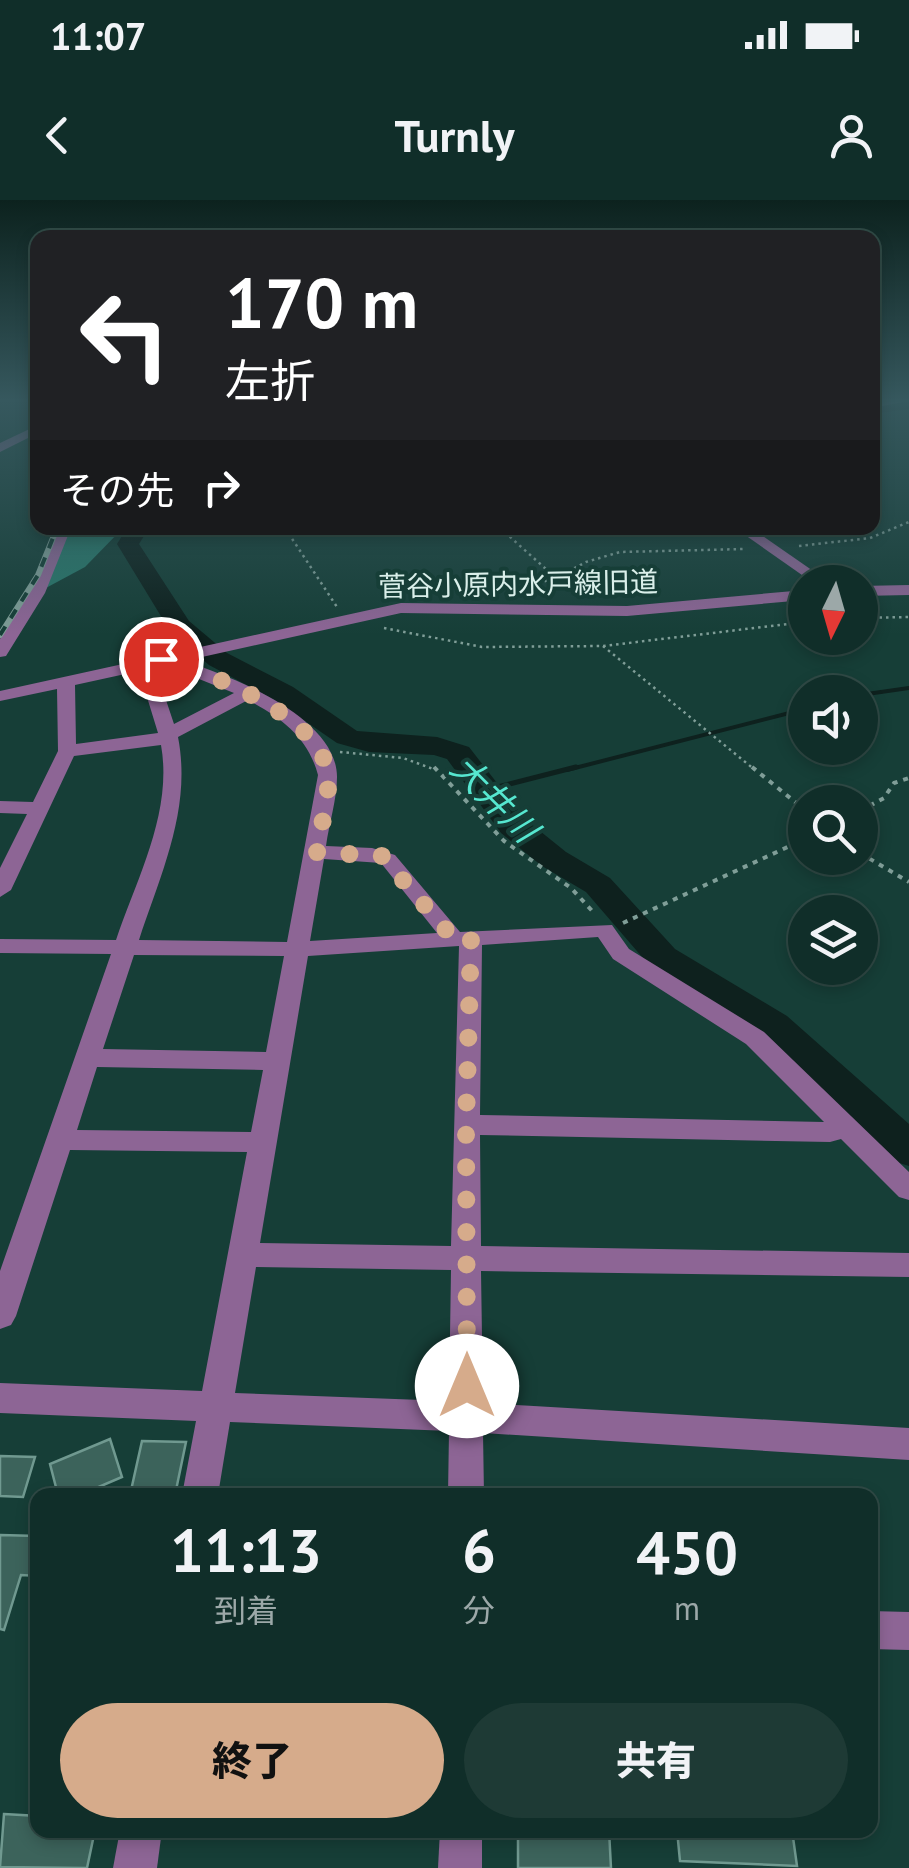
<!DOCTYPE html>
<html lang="ja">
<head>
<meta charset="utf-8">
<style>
	:root { --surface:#102e29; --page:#1e3a35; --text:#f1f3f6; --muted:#9ca8a8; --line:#304a46; --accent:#d6ab8b }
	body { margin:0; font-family:"PT Sans","Noto Sans JP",sans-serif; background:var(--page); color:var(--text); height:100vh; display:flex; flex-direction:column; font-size:38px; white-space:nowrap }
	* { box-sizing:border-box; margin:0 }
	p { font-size:32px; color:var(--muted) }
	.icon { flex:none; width:55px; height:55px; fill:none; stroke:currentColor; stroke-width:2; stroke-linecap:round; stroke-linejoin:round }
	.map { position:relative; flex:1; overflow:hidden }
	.drawer { position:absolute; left:30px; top:1288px; width:848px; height:350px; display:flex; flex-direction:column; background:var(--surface); border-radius:20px; box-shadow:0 5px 15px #0003,0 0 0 2px var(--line) }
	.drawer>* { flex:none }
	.top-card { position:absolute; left:30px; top:30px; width:850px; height:305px; border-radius:20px; box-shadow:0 5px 15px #0003,0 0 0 2px var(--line); background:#202124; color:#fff; overflow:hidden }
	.needle { width:65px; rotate:185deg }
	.fabs { position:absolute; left:788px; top:365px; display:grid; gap:20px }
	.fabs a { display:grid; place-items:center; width:90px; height:90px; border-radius:50%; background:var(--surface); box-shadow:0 5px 15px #0003,0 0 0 2px var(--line); font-size:50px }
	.pin { position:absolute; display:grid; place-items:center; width:85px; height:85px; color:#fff; margin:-42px; border:5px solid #fff; border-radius:50%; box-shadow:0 2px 10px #0007 }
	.me { position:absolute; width:110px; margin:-55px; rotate:0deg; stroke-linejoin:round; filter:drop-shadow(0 0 8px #0008) }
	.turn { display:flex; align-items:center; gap:35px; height:210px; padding:0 30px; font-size:45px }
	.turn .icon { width:130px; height:130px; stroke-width:2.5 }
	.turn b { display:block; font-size:70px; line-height:85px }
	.then { display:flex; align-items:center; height:95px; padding:0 30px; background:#0003; gap:20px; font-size:38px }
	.eta { display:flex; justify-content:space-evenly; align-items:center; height:170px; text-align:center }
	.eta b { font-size:60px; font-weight:800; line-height:70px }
	.action { display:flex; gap:20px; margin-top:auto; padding:20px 30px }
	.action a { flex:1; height:115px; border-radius:60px; background:var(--accent); color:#111; font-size:40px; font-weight:800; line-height:115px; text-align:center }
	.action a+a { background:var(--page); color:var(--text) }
	.status { display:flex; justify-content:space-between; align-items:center; height:70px; padding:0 50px; background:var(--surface); direction:ltr }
	.status svg { height:28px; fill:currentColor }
	header { display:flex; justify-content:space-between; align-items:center; height:130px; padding:0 30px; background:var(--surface); font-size:45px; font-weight:800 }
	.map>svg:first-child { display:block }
	.forest { fill:#29766a }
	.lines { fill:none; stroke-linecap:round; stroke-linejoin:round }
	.stream-far1 { stroke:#0e211e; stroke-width:4 }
	.stream { stroke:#0e211e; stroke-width:5 }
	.river { fill:#0e211e; fill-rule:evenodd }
	.building { fill:#3c635b; stroke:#709990; stroke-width:2.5 }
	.path-far1 { stroke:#809e98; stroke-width:2.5; stroke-dasharray:2.5 4; stroke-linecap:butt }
	.path { stroke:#809e98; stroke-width:4; stroke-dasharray:5 6; stroke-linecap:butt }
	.minor { fill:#8d6595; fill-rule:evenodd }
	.rail-casing { stroke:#7e9c96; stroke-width:6 }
	.rail { stroke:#163e37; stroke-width:4; stroke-dasharray:10; stroke-linecap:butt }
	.route { stroke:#d6ab8b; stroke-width:18; stroke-dasharray:0 32.4 }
	.labels { text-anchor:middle; stroke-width:8; stroke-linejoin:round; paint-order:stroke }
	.far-street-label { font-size:28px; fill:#daefea; stroke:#163e37 }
	.water-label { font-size:35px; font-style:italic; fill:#56e7d0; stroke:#163e37 }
</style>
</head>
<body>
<div class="status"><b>11:07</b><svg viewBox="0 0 49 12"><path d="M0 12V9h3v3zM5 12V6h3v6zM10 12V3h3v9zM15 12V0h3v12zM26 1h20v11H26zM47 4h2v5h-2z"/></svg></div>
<header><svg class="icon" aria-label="back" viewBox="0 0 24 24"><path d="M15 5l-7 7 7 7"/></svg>Turnly<svg class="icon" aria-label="person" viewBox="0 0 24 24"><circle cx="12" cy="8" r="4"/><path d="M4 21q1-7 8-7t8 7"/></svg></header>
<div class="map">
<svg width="909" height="1668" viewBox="0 0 909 1668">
	<rect width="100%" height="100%" fill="#163e37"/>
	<polygon class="forest" points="69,328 123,328 85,367 44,389"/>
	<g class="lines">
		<g class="stream-far1">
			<polyline points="860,495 909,488"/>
			<polyline points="567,570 805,509"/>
		</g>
		<polyline class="stream" points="486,590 576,567"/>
		<g class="river">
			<polygon points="909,202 909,209 872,214 872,204"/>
			<polygon points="127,328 149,328 139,344 189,421 227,453 293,487 357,531 437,537 469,547 525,619 566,652 610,678 675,749 787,816 909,924 909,966 893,961 759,836 649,765 586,692 542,666 501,633 447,559 434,555 369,552 337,543 273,499 209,465 170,431 117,344"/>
		</g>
	</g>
	<g class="building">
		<polygon points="110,1239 122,1277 80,1295 58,1295 50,1264"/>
		<polygon points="142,1241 186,1242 175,1295 130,1295"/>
		<polygon points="0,1256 35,1257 23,1297 0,1296"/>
		<polygon points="0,1335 38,1336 38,1376 21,1375 4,1430 0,1429"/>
		<polygon points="4,1614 38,1616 38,1630 95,1630 87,1668 0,1667"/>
		<polygon points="518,1630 609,1630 611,1668 518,1668"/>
		<polygon points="677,1630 792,1630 797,1666 680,1661"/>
	</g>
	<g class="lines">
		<g class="path-far1">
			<polyline points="285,328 337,407"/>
			<polyline points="500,328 556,378"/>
			<polyline points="799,346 870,338 909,322"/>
			<polyline points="507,392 556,378 586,362 620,352 745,349"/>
			<polyline points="860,418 909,417"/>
			<polyline points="384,428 482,447 603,446 805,422"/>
			<polyline points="603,446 755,570"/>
			<polyline points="340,552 403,558 436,570"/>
		</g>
		<g class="path">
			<polyline points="434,567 504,641 571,688 595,714"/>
			<polyline points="752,567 805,610"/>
			<polyline points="860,611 884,598 894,583 909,578"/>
			<polyline points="860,653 909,682"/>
			<polyline points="623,723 805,639"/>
		</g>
		<g class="minor">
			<polygon points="872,202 903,202 872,208"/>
			<polygon points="38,225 38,233 0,252 0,243"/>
			<polygon points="57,328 71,328 45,393 6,456 0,457 0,439 29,393"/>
			<polygon points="735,328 751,328 829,382 812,382"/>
			<polygon points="909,385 909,395 860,396 860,386"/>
			<path d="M805,390V400L627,416L401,413L184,461C231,476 337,517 337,577C337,599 329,624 326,646L372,648L395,655L460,732L612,725L629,749L764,832L909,972V1000L899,997L841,939L830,942L480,935L481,1046L909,1053V1077L481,1071L483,1203L909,1228V1260L483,1233L484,1295H448L449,1231L230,1222L218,1295H182L196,1221L0,1213V1183L202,1191L247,952L70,950L16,1116L11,1125L0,1129V1071L111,754L0,753V739L116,740C137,678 173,612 161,545L74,556L11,690L0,697V668L27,614L0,613V601L33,602L58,551L57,489L0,501V491L401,403L627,406ZM164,465L234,493L174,524L155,467ZM139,471L158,533L76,544L75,485ZM248,500C281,518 308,537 318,575L287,742L139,740C161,673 192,609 178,537ZM324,659L381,663L437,733L310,741ZM598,737L613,759L746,844L824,922L480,915L482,745ZM459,746L451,1046L260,1043L308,756ZM134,755L284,756L266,852L103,849ZM97,867L263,870L251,932L77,930ZM256,1067L451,1070L449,1201L235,1193Z"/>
			<polygon points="870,1411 909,1412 909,1450 870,1449"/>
			<polygon points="120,1630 162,1630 157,1668 113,1668"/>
			<polygon points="440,1630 482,1630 482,1668 438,1668"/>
		</g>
		<defs>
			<polyline id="rail" points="0,435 38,375 57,328"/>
		</defs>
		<use href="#rail" class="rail-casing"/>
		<use href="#rail" class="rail"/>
	</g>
	<linearGradient id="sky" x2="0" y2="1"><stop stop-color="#0c221e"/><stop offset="0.46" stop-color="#36585e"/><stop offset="1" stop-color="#36585e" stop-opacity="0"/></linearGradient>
	<rect width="909" height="435" fill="url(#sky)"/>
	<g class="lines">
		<path class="route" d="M161,459C209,472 323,517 328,575C330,599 320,629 316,652L382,656L454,739L471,738L466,925L467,1186"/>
	</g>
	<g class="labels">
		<g class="far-street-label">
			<text transform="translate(518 384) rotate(-1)" y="10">菅谷小原内水戸線旧道</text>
		</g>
		<g class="water-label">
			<text transform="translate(494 599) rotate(45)" y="12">大井川</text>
		</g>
	</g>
</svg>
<div class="fabs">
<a><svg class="needle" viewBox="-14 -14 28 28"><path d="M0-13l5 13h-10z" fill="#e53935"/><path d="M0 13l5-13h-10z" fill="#9ca8a8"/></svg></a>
<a><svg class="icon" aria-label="sound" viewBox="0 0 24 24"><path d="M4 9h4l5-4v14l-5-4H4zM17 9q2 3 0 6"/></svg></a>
<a><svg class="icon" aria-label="search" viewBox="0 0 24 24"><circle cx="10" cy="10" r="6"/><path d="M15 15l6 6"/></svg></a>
<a><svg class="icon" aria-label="layers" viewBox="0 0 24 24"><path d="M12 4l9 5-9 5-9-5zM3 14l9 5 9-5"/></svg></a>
</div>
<div class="pin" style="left:161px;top:459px;background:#d93025"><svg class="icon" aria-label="arrive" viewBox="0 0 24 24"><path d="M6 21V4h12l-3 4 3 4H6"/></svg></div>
<svg class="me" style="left:467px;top:1186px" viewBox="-20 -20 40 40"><circle r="19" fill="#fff"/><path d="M0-13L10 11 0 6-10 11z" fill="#d6ab8b"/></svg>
<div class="top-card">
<div class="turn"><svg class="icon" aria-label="left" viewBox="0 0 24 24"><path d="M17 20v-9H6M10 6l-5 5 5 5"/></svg><div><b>170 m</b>左折</div></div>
<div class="then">その先<svg class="icon" aria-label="right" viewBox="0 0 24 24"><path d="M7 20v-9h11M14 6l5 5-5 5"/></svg></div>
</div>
<section class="drawer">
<div class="eta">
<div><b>11:13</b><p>到着</p></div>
<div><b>6</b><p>分</p></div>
<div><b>450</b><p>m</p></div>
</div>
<div class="action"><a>終了</a><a>共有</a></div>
</section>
</div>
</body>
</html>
